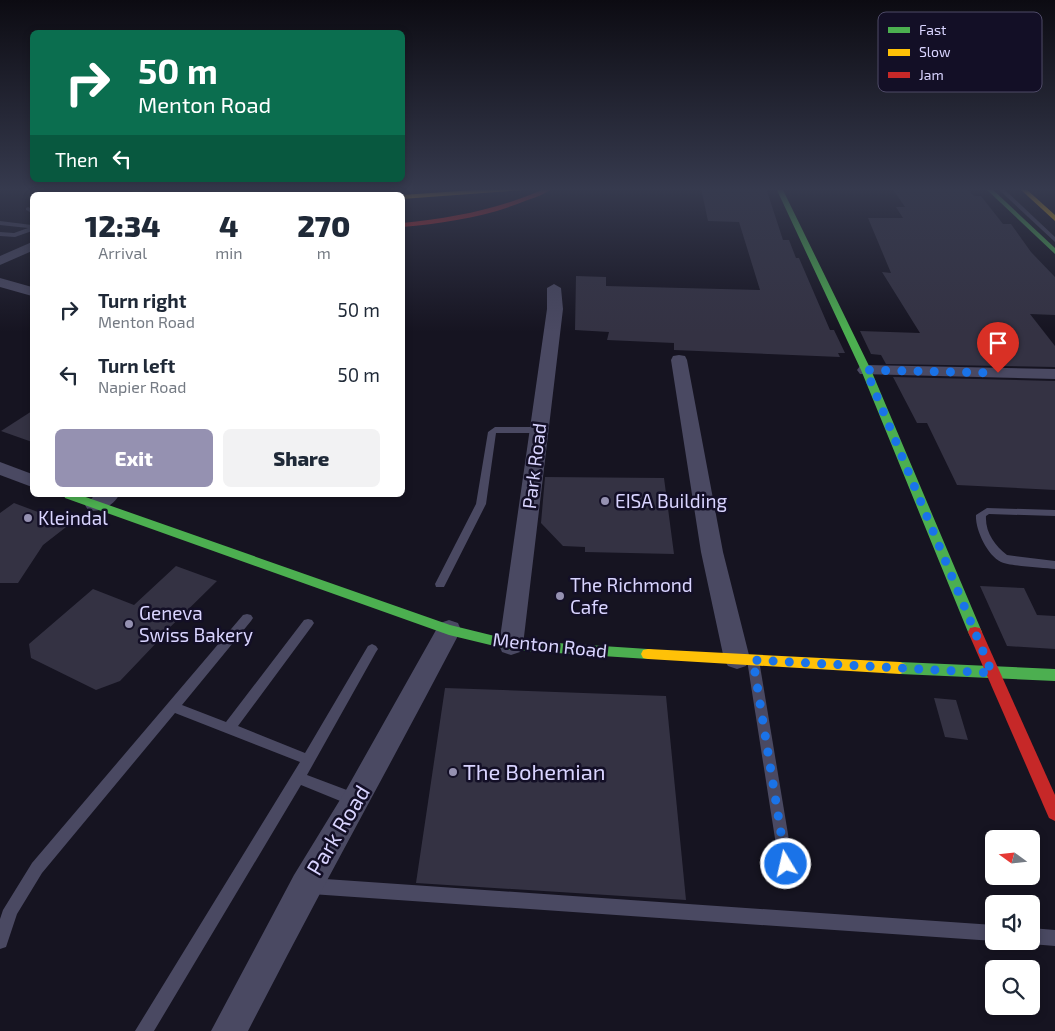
<!DOCTYPE html>
<html lang="en">
<head>
<meta charset="utf-8">
<style>
	:root { --surface:#fff; --page:#f2f2f3; --text:#1f2937; --muted:#747a83; --accent:#9591b1 }
	body { margin:0; font-family:"Exo 2",sans-serif; background:var(--page); color:var(--text); height:100vh; display:flex; flex-direction:column; font-size:19px; white-space:nowrap }
	* { box-sizing:border-box; margin:0 }
	p { font-size:16px; color:var(--muted) }
	.icon { flex:none; width:28px; height:28px; fill:none; stroke:currentColor; stroke-width:2; stroke-linecap:round; stroke-linejoin:round }
	.map { position:relative; flex:1; overflow:hidden }
	.drawer { position:absolute; left:30px; top:192px; width:375px; height:305px; display:flex; flex-direction:column; background:var(--surface); border-radius:8px; box-shadow:0 2px 8px #0003 }
	.drawer>* { flex:none }
	.top-card { position:absolute; left:30px; top:30px; width:375px; height:152px; border-radius:8px; box-shadow:0 2px 8px #0003; background:#0b6e4f; color:#fff; overflow:hidden }
	.needle { width:32px; rotate:285deg }
	.buttons { position:absolute; left:985px; top:830px; display:grid; gap:10px }
	.buttons a { display:grid; place-items:center; width:55px; height:55px; border-radius:8px; background:var(--surface); box-shadow:0 2px 8px #0003; font-size:25px }
	.pin { position:absolute; display:grid; place-items:center; width:42px; height:42px; color:#fff; margin:-51px -21px; border-radius:50% 50% 50% 0; rotate:-45deg; box-shadow:0 0 5px #0007 }
	.pin .icon { rotate:45deg }
	.me { position:absolute; width:55px; margin:-28px; rotate:351deg; stroke-linejoin:round; filter:drop-shadow(0 0 4px #0008) }
	.turn { display:flex; align-items:center; gap:18px; height:105px; padding:0 25px; font-size:22px }
	.turn .icon { width:65px; height:65px; stroke-width:2.5 }
	.turn b { display:block; font-size:35px; line-height:42px }
	.then { display:flex; align-items:center; height:48px; padding:0 25px; background:#0003; gap:10px; font-size:19px }
	.eta { display:flex; justify-content:space-evenly; align-items:center; height:85px; text-align:center }
	.eta b { font-size:30px; font-weight:800; line-height:35px }
	.primary-button { display:flex; gap:10px; margin-top:auto; padding:10px 25px }
	.primary-button a { flex:1; height:58px; border-radius:8px; background:var(--accent); color:#fff; font-size:20px; font-weight:800; line-height:58px; text-align:center }
	.primary-button a+a { background:var(--page); color:var(--text) }
	ul { padding:0; list-style:none }
	li { display:flex; align-items:center; gap:15px; height:65px; padding:0 25px }
	li div { flex:1 }
	li b { display:block; font-size:19px }
	li em { font-style:normal }
	.map>svg:first-child { display:block }
	.building { fill:#343243 }
	.lines { fill:none; stroke-linecap:round; stroke-linejoin:round }
	.lane { fill:#4a4962; fill-rule:evenodd }
	.street { fill:#4a4962; fill-rule:evenodd }
	.fast { fill:#4caf50; fill-rule:evenodd }
	.slow { fill:#ffc107; fill-rule:evenodd }
	.jam { fill:#c62828; fill-rule:evenodd }
	.route { stroke:#1a73e8; stroke-width:9; stroke-dasharray:0 16.2 }
	.poi-dot { fill:#9591b1; stroke:#130f26; stroke-width:2 }
	.labels { text-anchor:middle; stroke-width:5; stroke-linejoin:round; paint-order:stroke }
	.street-label { font-size:19px; fill:#d9d4ff; stroke:#130f26 }
	.poi-label { font-size:19px; fill:#d9d4ff; stroke:#130f26; text-anchor:start }
	.near-poi-label { font-size:22px; fill:#d9d4ff; stroke:#130f26; text-anchor:start }
	.near-street-label { font-size:22px; fill:#d9d4ff; stroke:#130f26 }
	.key { fill:#130f26; stroke:#4e4a67; stroke-width:1 }
	.key-label { font-size:14px; fill:#d9d4ff }
</style>
</head>
<body>
<div class="map">
<svg width="1055" height="1031" viewBox="0 0 1055 1031">
	<rect width="100%" height="100%" fill="#161421"/>
	<g class="building">
		<polygon points="701,188 766,188 783,240 789,240 796,258 799,258 830,330 834,330 845,353 838,353 840,357 674,350 674,343 607,340 609,332 575,330 576,276 606,277 606,286 760,290 739,222 708,221"/>
		<polygon points="892,188 967,188 974,196 981,196 1003,224 1011,224 1031,252 1055,277 1055,315 1030,314 1055,346 1055,367 886,364 881,355 871,354 860,331 920,333 882,272 891,273 868,218 903,218 896,207 905,207"/>
		<polygon points="893,377 1055,381 1055,490 957,485 927,423 917,423"/>
		<polygon points="32,411 32,442 1,431"/>
		<polygon points="545,477 664,478 674,554 585,552 585,547 563,546 541,523"/>
		<polygon points="14,503 70,524 43,545 18,583 0,583 0,513"/>
		<polygon points="176,566 217,581 158,639 160,639 120,681 96,690 31,658 29,644 93,589 134,605"/>
		<polygon points="980,586 1024,588 1037,615 1055,616 1055,649 1007,646"/>
		<polygon points="445,688 666,696 686,900 416,883"/>
		<polygon points="934,698 956,700 968,740 945,737"/>
	</g>
	<g class="lines">
		<g class="lane">
			<polygon points="997,188 1003,188 1055,237 1055,242"/>
			<polygon points="28,207 32,209 32,213 26,210 26,208"/>
			<polygon points="0,221 32,225 32,231 15,237 0,236 0,232 14,233 28,228 0,225"/>
			<polygon points="495,427 539,427 543,430 539,433 496,433 486,504 444,587 436,587 435,584 476,504 488,432"/>
			<path d="M987,508L1055,510V516L989,514L986,516C985,532 995,546 1007,555L1055,561V569C1044,568 1009,566 1001,562C987,555 975,529 976,515Z"/>
			<polygon points="247,614 251,615 253,618 251,621 182,705 226,722 304,620 308,619 312,620 314,623 312,626 238,726 305,753 368,646 372,644 376,646 378,649 376,652 307,775 360,795 362,800 360,805 355,807 301,785 154,1031 135,1031 300,762 175,713 42,873 17,914 6,947 0,949 0,919 3,910 32,863 243,615"/>
			<polygon points="753,655 757,657 759,660 793,864 791,869 786,871 781,869 779,864 747,660 749,657"/>
			<polygon points="311,878 994,925 994,941 311,894 306,891 303,886 306,881"/>
			<polygon points="1031,928 1055,930 1055,946 1031,944 1025,942 1031,941"/>
		</g>
		<g class="street">
			<polygon points="32,242 32,251 0,265 0,256"/>
			<polygon points="0,278 32,287 32,296 0,287"/>
			<polygon points="554,284 561,288 563,309 523,645 520,652 511,655 502,652 499,645 547,309 547,288"/>
			<polygon points="679,355 685,356 687,360 723,552 750,659 746,666 737,669 728,666 724,659 701,552 671,360 673,356"/>
			<polygon points="866,365 1055,369 1055,379 860,374 857,370 860,366"/>
			<polygon points="0,462 32,474 32,487 0,475"/>
			<path d="M95,495H119C113,506 100,513 88,510L85,505Z"/>
			<path d="M449,620L458,623L461,630C391,764 317,896 248,1031H211L294,875L346,790L440,623Z"/>
		</g>
		<g class="fast">
			<polygon points="120,188 130,188 158,195 146,195"/>
			<polygon points="197,188 216,188 274,193 277,195 254,195 200,190"/>
			<polygon points="776,188 782,188 871,370 982,632 980,636 975,637 970,636 968,632 861,370"/>
			<polygon points="985,188 991,188 1055,248 1055,254"/>
			<polygon points="64,495 80,495 450,625 511,640 648,649 653,650 655,654 653,658 648,659 511,650 449,635 65,498"/>
			<polygon points="900,662 1055,669 1055,681 900,674 895,672 893,668 895,664"/>
		</g>
		<g class="slow">
			<polygon points="503,188 526,188 523,190 402,199 402,195"/>
			<polygon points="1019,188 1025,188 1055,215 1055,221"/>
			<polygon points="648,649 900,662 905,664 907,668 905,672 900,674 648,659 643,658 641,654 643,650"/>
		</g>
		<g class="jam">
			<path d="M546,188H553C545,194 534,198 525,201C486,217 444,223 402,227V223C453,218 500,209 546,188Z"/>
			<polygon points="975,627 980,628 982,632 1055,795 1055,821 1049,818 968,632 970,628"/>
		</g>
	</g>
	<linearGradient id="sky" x2="0" y2="1"><stop stop-color="#0c0b12"/><stop offset="0.57" stop-color="#363a4e"/><stop offset="1" stop-color="#363a4e" stop-opacity="0"/></linearGradient>
	<rect width="1055" height="332" fill="url(#sky)"/>
	<g class="lines">
		<polyline class="route" points="786,864 753,660 992,673 866,370 998,373"/>
	</g>
	<g class="poi-dot">
		<circle cx="605" cy="501" r="5"/>
		<circle cx="28" cy="518" r="5"/>
		<circle cx="560" cy="596" r="5"/>
		<circle cx="129" cy="624" r="5"/>
		<circle cx="453" cy="772" r="5"/>
	</g>
	<g class="labels">
		<g class="street-label">
			<text transform="translate(534 466) rotate(-83)" y="7">Park Road</text>
			<text transform="translate(550 645) rotate(6)" y="7">Menton Road</text>
		</g>
		<g class="poi-label">
			<text x="615" y="508">EISA Building</text>
			<text x="38" y="525">Kleindal</text>
			<text x="570" y="592">The Richmond<tspan x="570" dy="22">Cafe</tspan></text>
			<text x="139" y="620">Geneva<tspan x="139" dy="22">Swiss Bakery</tspan></text>
		</g>
		<g class="near-poi-label">
			<text x="463" y="780">The Bohemian</text>
		</g>
		<g class="near-street-label">
			<text transform="translate(338 830) rotate(-59)" y="8">Park Road</text>
		</g>
	</g>
	<rect x="878" y="12" width="164" height="80" rx="8" class="key"/>
	<rect x="888" y="27" width="22" height="6" fill="#4caf50"/>
	<rect x="888" y="49" width="22" height="7" fill="#ffc107"/>
	<rect x="888" y="72" width="22" height="6" fill="#c62828"/>
	<g class="key-label">
		<text x="919" y="35">Fast</text>
		<text x="919" y="57">Slow</text>
		<text x="919" y="80">Jam</text>
	</g>
</svg>
<div class="buttons">
<a><svg class="needle" viewBox="-14 -14 28 28"><path d="M0-13l5 13h-10z" fill="#e53935"/><path d="M0 13l5-13h-10z" fill="#747a83"/></svg></a>
<a><svg class="icon" aria-label="sound" viewBox="0 0 24 24"><path d="M4 9h4l5-4v14l-5-4H4zM17 9q2 3 0 6"/></svg></a>
<a><svg class="icon" aria-label="search" viewBox="0 0 24 24"><circle cx="10" cy="10" r="6"/><path d="M15 15l6 6"/></svg></a>
</div>
<div class="pin" style="left:998px;top:373px;background:#d93025"><svg class="icon" aria-label="arrive" viewBox="0 0 24 24"><path d="M6 21V4h12l-3 4 3 4H6"/></svg></div>
<svg class="me" style="left:786px;top:864px" viewBox="-20 -20 40 40"><circle r="17" fill="#1a73e8" stroke="#fff" stroke-width="3"/><path d="M0-11L8 9 0 5-8 9z" fill="#fff"/></svg>
<div class="top-card">
<div class="turn"><svg class="icon" aria-label="right" viewBox="0 0 24 24"><path d="M7 20v-9h11M14 6l5 5-5 5"/></svg><div><b>50 m</b>Menton Road</div></div>
<div class="then">Then<svg class="icon" aria-label="left" viewBox="0 0 24 24"><path d="M17 20v-9H6M10 6l-5 5 5 5"/></svg></div>
</div>
<section class="drawer">
<div class="eta">
<div><b>12:34</b><p>Arrival</p></div>
<div><b>4</b><p>min</p></div>
<div><b>270</b><p>m</p></div>
</div>
<ul>
<li><svg class="icon" aria-label="right" viewBox="0 0 24 24"><path d="M7 20v-9h11M14 6l5 5-5 5"/></svg><div><b>Turn right</b><p>Menton Road</p></div><em>50 m</em></li>
<li><svg class="icon" aria-label="left" viewBox="0 0 24 24"><path d="M17 20v-9H6M10 6l-5 5 5 5"/></svg><div><b>Turn left</b><p>Napier Road</p></div><em>50 m</em></li>
</ul>
<div class="primary-button"><a>Exit</a><a>Share</a></div>
</section>
</div>
</body>
</html>
